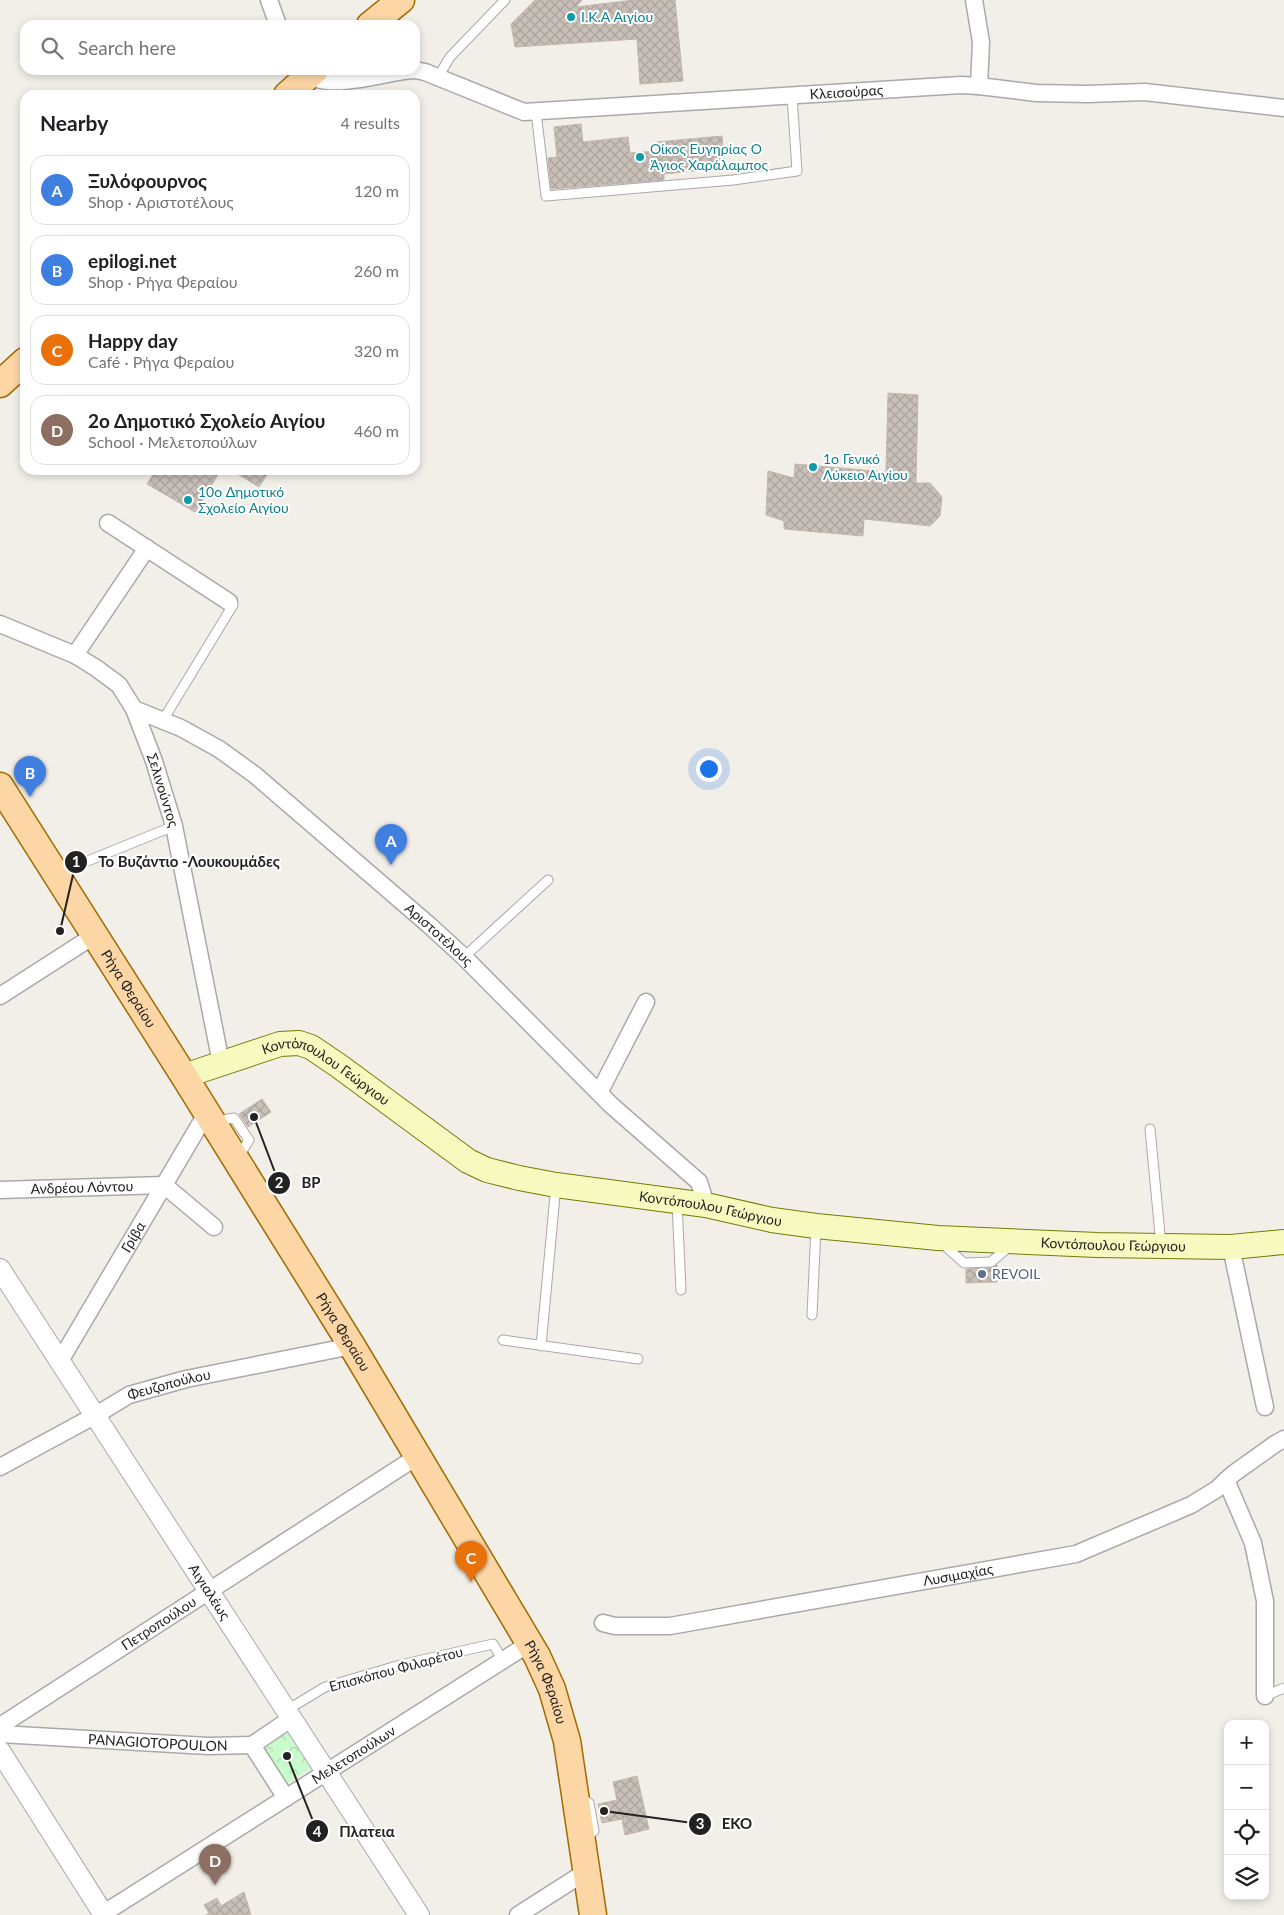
<!DOCTYPE html>
<html lang="en">
<head>
<meta charset="utf-8">
<style>
  :root { --surface:#fff; --page:#f6f6f6; --text:#202124; --muted:#757577; --line:#e0e0e0; --accent:#d40000 }
  body { margin:0; font-family:Lato,sans-serif; background:var(--page); color:var(--text) }
  .controls { position:absolute; right:15px; bottom:15px; display:grid; overflow:hidden; border-radius:10px; box-shadow:0 2px 8px #0003 }
  .controls button { width:45px; height:45px; display:grid; place-items:center; padding:0; border:0; border-bottom:1px solid var(--line); background:var(--surface); color:var(--text); font:25px sans-serif }
  .you { position:absolute; left:708px; top:768px; width:18px; height:18px; margin:-12px; border:4px solid #fff; border-radius:50%; background:#1a73e8; box-shadow:0 0 0 8px #1a73e833 }
  .badge { display:grid; place-items:center; width:32px; height:32px; border-radius:50%; background:var(--accent); color:#fff; font-size:16px; font-weight:700 }
  .pin { position:absolute; translate:-50% -41px; filter:drop-shadow(0 1px 2px #0008) }
  .pin::after { content:''; position:absolute; top:26px; width:18px; height:15px; background:inherit; clip-path:polygon(0 0,100% 0,50% 100%) }
  .list { margin:0; padding:0; list-style:none }
  h2 { display:flex; justify-content:space-between; align-items:center; height:65px; margin:0; padding:0 20px; font-size:21px }
  h2 small { font-size:16px; font-weight:400; color:var(--muted) }
  .list li { display:grid; grid-template-columns:32px 1fr auto; gap:15px; align-items:center; box-sizing:border-box; height:70px; margin:0 10px 10px; padding:0 10px; border:1px solid var(--line); border-radius:15px }
  .list b { display:block; font-size:19px; white-space:nowrap }
  .list p { margin:0; font-size:16px; white-space:nowrap; color:var(--muted) }
  .list em { font-size:16px; font-style:normal; color:var(--muted) }
  .icon { flex:none; width:28px; height:28px; fill:none; stroke:currentColor; stroke-width:2; stroke-linecap:round; stroke-linejoin:round }
  .map { position:relative; flex:none; width:1284px; height:1915px; overflow:hidden }
  .search { position:absolute; background:var(--surface); box-shadow:0 2px 8px #0003; left:20px; top:20px; width:400px; height:55px; display:flex; align-items:center; gap:12px; box-sizing:border-box; padding:0 18px; border-radius:15px; color:var(--muted); font-size:19px }
  .panel { position:absolute; background:var(--surface); box-shadow:0 2px 8px #0003; left:20px; top:90px; width:400px; height:385px; border-radius:15px }
  .map>svg:first-child { display:block }
</style>
</head>
<body>
<div class="map">
<svg width="1284" height="1915" viewBox="0 0 1284 1915">
  <defs>
    <pattern id="park-crowns" width="20" height="18" patternUnits="userSpaceOnUse" patternTransform="scale(1.25)"><rect width="20" height="18" fill="#c8facc"/><path d="M2 6a3 3 0 1 1 6 0M12 15a3 3 0 1 1 6 0" fill="none" stroke="#acd6af"/></pattern>
    <pattern id="building-cross-hatch" width="8" height="8" patternUnits="userSpaceOnUse" patternTransform="scale(1.25)"><rect width="8" height="8" fill="#c7bfb8"/><path d="M0 0l8 8M0 8l8-8" fill="none" stroke="#aba49e"/></pattern>
  </defs>
  <rect width="100%" height="100%" fill="#f2efe9"/>
  <path fill="url(#park-crowns)" d="M 289,1728 L 314,1766 L 285,1785 L 260,1747 Z"/>
  <path fill="url(#building-cross-hatch)" stroke="#c4b6ab" d="M 535,0 L 582,0 L 576,7 L 634,0 L 675,0 L 683,81 L 640,84 L 637,39 L 515,47 L 511,24 Z
    M 581,124 L 583,142 L 628,137 L 630,153 L 658,151 L 657,142 L 722,136 L 725,168 L 664,174 L 664,180 L 551,189 L 548,158 L 557,157 L 554,127 Z
    M 888,393 L 918,395 L 916,483 L 930,483 L 942,497 L 940,516 L 930,526 L 864,519 L 863,536 L 784,529 L 784,521 L 766,515 L 768,471 L 794,478 L 795,464 L 886,472 Z
    M 156,470 L 221,470 L 195,512 L 147,484 Z
    M 231,470 L 270,470 L 259,487 Z
    M 262,1099 L 271,1112 L 248,1127 L 239,1114 Z
    M 997,1265 L 997,1282 L 966,1283 L 966,1269 L 991,1268 Z
    M 637,1776 L 649,1829 L 625,1835 L 622,1819 L 602,1823 L 598,1804 L 617,1800 L 613,1782 Z
    M 244,1892 L 251,1915 L 206,1915 L 209,1913 L 204,1905 L 217,1898 L 221,1906 Z"/>
  <g fill="none" stroke-linecap="round" stroke-linejoin="round">
    <g stroke="#a9a9a9" stroke-width="11">
      <path id="service" d="M 438,77 L 450,57 L 505,0
        M 536,112 L 546,196 L 733,180 L 797,171 L 792,96
        M 163,720 L 233,605 L 229,602
        M 58,873 L 174,826
        M 464,957 L 548,880
        M 216,1121 L 234,1118 L 249,1140 L 239,1156
        M 1150,1129 L 1161,1245
        M 677,1203 L 681,1290
        M 943,1244 L 964,1263 L 991,1262 L 1011,1245
        M 812,1315 L 816,1227
        M 503,1340 L 638,1359
        M 541,1346 L 556,1185
        M 1265,1696 L 1284,1688
        M 287,1710 L 325,1687 L 400,1665 L 493,1644 L 503,1661
        M 583,1799 L 589,1803 L 594,1831 L 586,1838"/>
    </g>
    <g stroke="#a9a9a9" stroke-width="19">
      <g id="minor">
        <path d="M 269,0 L 278,25"/>
        <path d="M 974,0 L 981,42 L 979,86"/>
        <path d="M 303,70 C 324,95 385,71 414,70"/>
        <path id="s1" d="M 415,70 L 425,72 L 524,112 L 961,85 L 979,86 L 1036,93 L 1087,94 L 1145,92 L 1284,108"/>
        <path d="M 108,523 L 229,602"/>
        <path id="s2" d="M 0,624 L 75,655 L 96,668 L 119,685 L 134,709 L 154,761 L 174,826 L 221,1063"/>
        <path d="M 75,655 L 147,548"/>
        <path id="s3" d="M 134,709 L 181,728 L 219,749 L 255,775 L 429,925 L 464,957 L 611,1105 L 699,1182 L 706,1205"/>
        <path d="M 0,996 L 95,935"/>
        <path d="M 599,1093 L 646,1002"/>
        <path id="s4" d="M 0,1190 L 164,1185 L 214,1227"/>
        <path d="M 1231,1247 L 1265,1407"/>
        <path id="s5" d="M 60,1361 L 206,1114"/>
        <path id="s6" d="M 0,1467 L 96,1415 L 129,1395 L 186,1379 L 352,1346"/>
        <path d="M 1226,1480 L 1253,1543 L 1265,1601 L 1265,1696"/>
        <path id="s7" d="M 603,1623 L 615,1626 L 670,1626 L 1076,1554 L 1191,1505 L 1217,1489 L 1233,1474 L 1275,1444 L 1284,1439"/>
        <path id="s8" d="M 0,1726 L 418,1456"/>
        <path id="s9" d="M 0,1734 L 208,1746 L 252,1745 L 286,1798"/>
        <path d="M 252,1745 L 292,1718"/>
        <path id="s10" d="M 101,1915 L 530,1643"/>
        <path d="M 518,1915 L 587,1871"/>
      </g>
    </g>
    <g stroke="#a9a9a9" stroke-width="22">
      <g id="tertiary">
        <path id="s11" d="M 0,1269 L 419,1915"/>
        <path d="M 0,1751 L 104,1915"/>
      </g>
    </g>
    <g stroke="#707d05" stroke-width="26">
      <g id="secondary">
        <path id="s12" d="M 184,1076 L 280,1044 L 299,1043 L 311,1047 L 339,1066 L 468,1161 L 487,1170 L 519,1178 L 556,1185 L 706,1205 L 772,1220 L 816,1226 L 938,1238 L 1097,1245 L 1231,1247 L 1284,1242"/>
      </g>
    </g>
    <g stroke="#a06b00" stroke-width="29">
      <g id="primary">
        <path d="M 370,25 L 401,0"/>
        <path d="M 287,95 L 315,70"/>
        <path d="M 0,384 L 25,361"/>
        <path id="s13" d="M 0,786 L 184,1076 L 352,1346 L 537,1656 L 552,1689 L 567,1741 L 593,1915"/>
      </g>
    </g>
    <use href="#service" stroke="#fff" stroke-width="9"/>
    <use href="#minor" stroke="#fff" stroke-width="16"/>
    <use href="#tertiary" stroke="#fff" stroke-width="20"/>
    <use href="#secondary" stroke="#f7fabf" stroke-width="24"/>
    <use href="#primary" stroke="#fcd6a4" stroke-width="26"/>
  </g>
  <g fill="#0f9aa8" stroke="#fff" stroke-width="2">
    <circle cx="571" cy="17" r="5"/>
    <circle cx="640" cy="157" r="5"/>
    <circle cx="813" cy="467" r="5"/>
    <circle cx="188" cy="500" r="5"/>
  </g>
  <circle fill="#5c6f8a" stroke="#fff" stroke-width="2" cx="982" cy="1274" r="5"/>
  <g text-anchor="middle" stroke-width="4" stroke-linejoin="round" paint-order="stroke">
    <g font-size="14" fill="#0d838f" stroke="#fff" text-anchor="start">
      <text x="581" y="22">Ι.Κ.Α Αιγίου</text>
      <text x="650" y="154">Οίκος Ευγηρίας Ο<tspan x="650" dy="16">Άγιος Χαράλαμπος</tspan></text>
      <text x="823" y="464">1o Γενικό<tspan x="823" dy="16">Λύκειο Αιγίου</tspan></text>
      <text x="198" y="497">10o Δημοτικό<tspan x="198" dy="16">Σχολείο Αιγίου</tspan></text>
    </g>
    <g font-size="14" fill="#222" stroke="#fff">
      <text dy="5" stroke="none"><textPath href="#s1" startOffset="440">Κλεισούρας</textPath></text>
      <text dy="5" stroke="none"><textPath href="#s2" startOffset="249">Σελινούντος</textPath></text>
      <text dy="5" stroke="none"><textPath href="#s3" startOffset="382">Αριστοτέλους</textPath></text>
      <text dy="5" stroke="none"><textPath href="#s13" startOffset="240">Ρήγα Φεραίου</textPath></text>
      <text dy="5" stroke="none"><textPath href="#s12" startOffset="155">Κοντόπουλου Γεώργιου</textPath></text>
      <text dy="5" stroke="none"><textPath href="#s4" startOffset="82">Ανδρέου Λόντου</textPath></text>
      <text dy="5" stroke="none"><textPath href="#s12" startOffset="575">Κοντόπουλου Γεώργιου</textPath></text>
      <text dy="5" stroke="none"><textPath href="#s5" startOffset="144">Γρίβα</textPath></text>
      <text dy="5" stroke="none"><textPath href="#s12" startOffset="980">Κοντόπουλου Γεώργιου</textPath></text>
      <text dy="5" stroke="none"><textPath href="#s13" startOffset="645">Ρήγα Φεραίου</textPath></text>
      <text dy="5" stroke="none"><textPath href="#s6" startOffset="189">Φευζοπούλου</textPath></text>
      <text dy="5" stroke="none"><textPath href="#s7" startOffset="360">Λυσιμαχίας</textPath></text>
      <text dy="5" stroke="none"><textPath href="#s11" startOffset="385">Αιγιαλέως</textPath></text>
      <text dy="5" stroke="none"><textPath href="#s8" startOffset="189">Πετροπούλου</textPath></text>
      <text transform="translate(396 1669) rotate(-15)" y="5">Επισκόπου Φιλαρέτου</text>
      <text dy="5" stroke="none"><textPath href="#s13" startOffset="1050">Ρήγα Φεραίου</textPath></text>
      <text dy="5" stroke="none"><textPath href="#s9" startOffset="158">PANAGIOTOPOULON</textPath></text>
      <text dy="5" stroke="none"><textPath href="#s10" startOffset="299">Μελετοπούλων</textPath></text>
    </g>
    <g font-size="14" fill="#4e5e75" stroke="#fff" text-anchor="start">
      <text x="992" y="1279">REVOIL</text>
    </g>
  </g>
  <path fill="none" stroke="#222" stroke-width="2" d="M60 931L76 862M254 1117L279 1183M604 1811L700 1824M287 1756L317 1831"/>
  <g fill="#222" stroke="#fff" stroke-width="2">
    <circle cx="60" cy="931" r="5"/>
    <circle cx="254" cy="1117" r="5"/>
    <circle cx="604" cy="1811" r="5"/>
    <circle cx="287" cy="1756" r="5"/>
    <circle cx="76" cy="862" r="12"/>
    <circle cx="279" cy="1183" r="12"/>
    <circle cx="700" cy="1824" r="12"/>
    <circle cx="317" cy="1831" r="12"/>
  </g>
  <g font-size="15" text-anchor="middle" font-weight="bold" fill="#fff">
    <text x="76" y="867">1</text>
    <text x="279" y="1188">2</text>
    <text x="700" y="1829">3</text>
    <text x="317" y="1837">4</text>
  </g>
  <g font-size="15" text-anchor="middle" font-weight="bold" fill="#222" stroke="#fff" stroke-width="4" stroke-linejoin="round" paint-order="stroke">
    <text x="189" y="867">Το Βυζάντιο -Λουκουμάδες</text>
    <text x="311" y="1188">BP</text>
    <text x="737" y="1829">EKO</text>
    <text x="367" y="1837">Πλατεια</text>
  </g>
</svg>
<div class="controls">
<button>+</button>
<button>−</button>
<button><svg class="icon" aria-label="locate" viewBox="0 0 24 24"><circle cx="12" cy="12" r="6"/><path d="M12 2v4M12 18v4M2 12h4M18 12h4"/></svg></button>
<button><svg class="icon" aria-label="layers" viewBox="0 0 24 24"><path d="M12 4l9 5-9 5-9-5zM3 14l9 5 9-5"/></svg></button>
</div>
<div class="you"></div>
<div class="pin badge" style="left:391px;top:865px;background:#3f7fe0">A</div>
<div class="pin badge" style="left:30px;top:797px;background:#3f7fe0">B</div>
<div class="pin badge" style="left:471px;top:1582px;background:#e8710a">C</div>
<div class="pin badge" style="left:215px;top:1885px;background:#8d6e63">D</div>
<div class="search"><svg class="icon" aria-label="search" viewBox="0 0 24 24"><circle cx="10" cy="10" r="6"/><path d="M15 15l6 6"/></svg>Search here</div>
<section class="panel">
<h2>Nearby<small>4 results</small></h2>
<ul class="list">
<li><span class="badge" style="background:#3f7fe0">A</span><div><b>Ξυλόφουρνος</b><p>Shop · Αριστοτέλους</p></div><em>120 m</em></li>
<li><span class="badge" style="background:#3f7fe0">B</span><div><b>epilogi.net</b><p>Shop · Ρήγα Φεραίου</p></div><em>260 m</em></li>
<li><span class="badge" style="background:#e8710a">C</span><div><b>Happy day</b><p>Café · Ρήγα Φεραίου</p></div><em>320 m</em></li>
<li><span class="badge" style="background:#8d6e63">D</span><div><b>2ο Δημοτικό Σχολείο Αιγίου</b><p>School · Μελετοπούλων</p></div><em>460 m</em></li>
</ul>
</section>
</div>
</body>
</html>
